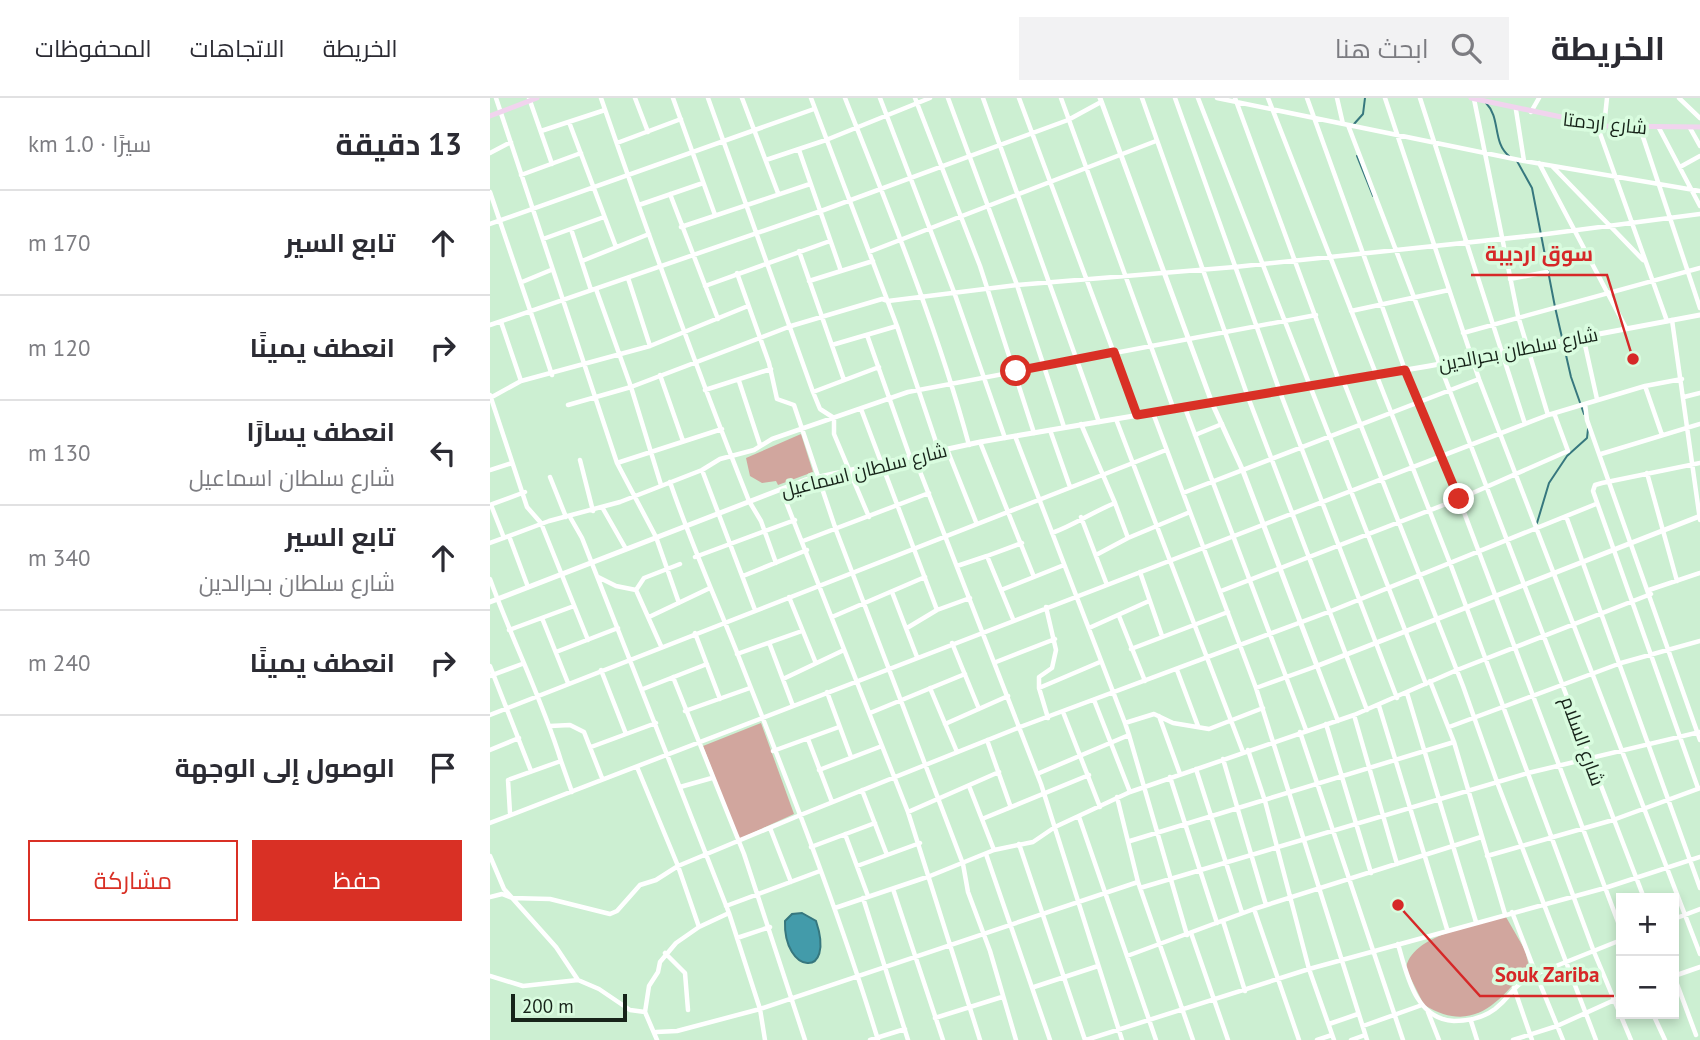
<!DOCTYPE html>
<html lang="ar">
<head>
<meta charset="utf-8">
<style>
  :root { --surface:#fff; --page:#f2f2f3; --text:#2b2b33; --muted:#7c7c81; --line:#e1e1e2; --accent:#d93025 }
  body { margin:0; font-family:"PT Sans",Cairo,sans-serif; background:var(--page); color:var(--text); direction:rtl }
  .controls { position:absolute; right:21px; bottom:21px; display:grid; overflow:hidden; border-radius:0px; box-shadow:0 4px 10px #0003 }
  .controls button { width:63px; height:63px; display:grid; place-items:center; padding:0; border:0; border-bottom:2px solid var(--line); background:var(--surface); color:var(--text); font:35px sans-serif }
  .scale { position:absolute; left:21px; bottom:18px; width:116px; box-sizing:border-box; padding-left:7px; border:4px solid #162319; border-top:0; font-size:19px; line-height:24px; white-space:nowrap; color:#162319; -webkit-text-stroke:5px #d9fcdf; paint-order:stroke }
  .stop { position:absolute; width:21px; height:21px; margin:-16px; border:5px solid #d93025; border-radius:50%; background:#fff }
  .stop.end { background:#d93025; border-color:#fff; box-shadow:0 2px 7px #0008 }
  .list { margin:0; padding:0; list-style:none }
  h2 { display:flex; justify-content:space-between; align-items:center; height:91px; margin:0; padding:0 28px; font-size:30px }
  h2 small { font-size:23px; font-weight:400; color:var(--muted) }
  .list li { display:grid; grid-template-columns:46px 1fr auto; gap:21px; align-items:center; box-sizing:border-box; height:105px; padding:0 28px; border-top:2px solid var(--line) }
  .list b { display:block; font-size:26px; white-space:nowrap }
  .list p { margin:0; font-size:23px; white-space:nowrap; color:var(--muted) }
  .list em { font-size:23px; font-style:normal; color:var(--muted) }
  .actions { display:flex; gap:14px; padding:21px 28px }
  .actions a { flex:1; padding:16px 0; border:2px solid var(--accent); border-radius:0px; text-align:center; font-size:24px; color:var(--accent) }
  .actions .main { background:var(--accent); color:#fff }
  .icon { flex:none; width:38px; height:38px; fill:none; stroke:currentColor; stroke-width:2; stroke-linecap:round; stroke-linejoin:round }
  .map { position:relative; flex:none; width:1210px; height:942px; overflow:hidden; direction:ltr }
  header { display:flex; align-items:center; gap:42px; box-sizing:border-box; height:98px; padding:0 35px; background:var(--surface); border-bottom:2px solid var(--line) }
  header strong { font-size:33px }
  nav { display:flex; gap:38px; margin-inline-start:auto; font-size:24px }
  .search { width:490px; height:63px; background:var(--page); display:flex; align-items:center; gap:18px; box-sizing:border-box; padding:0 24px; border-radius:0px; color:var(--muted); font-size:26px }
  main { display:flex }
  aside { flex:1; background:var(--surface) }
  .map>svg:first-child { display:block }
</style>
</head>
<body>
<header>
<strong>الخريطة</strong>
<div class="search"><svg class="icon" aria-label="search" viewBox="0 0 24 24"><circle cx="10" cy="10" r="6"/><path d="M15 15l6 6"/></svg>ابحث هنا</div>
<nav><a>الخريطة</a><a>الاتجاهات</a><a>المحفوظات</a></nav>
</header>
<main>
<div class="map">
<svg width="1210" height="942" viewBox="0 0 1210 942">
  <rect width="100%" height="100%" fill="#ccefd2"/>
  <path fill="#d1a69e" d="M 311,336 L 323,374 L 288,387 L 286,383 L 272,385 L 260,378 L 256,360 Z
    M 271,625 L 304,716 L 249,741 L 213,648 Z
    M 1016,819 L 1035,852 L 1039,868 C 1009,904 984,937 934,907 L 916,871 C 920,837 988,826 1016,819 Z"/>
  <path fill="#439baa" stroke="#36777e" stroke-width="2" d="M 312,815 L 326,823 C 346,882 293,876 295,823 L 302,816 Z"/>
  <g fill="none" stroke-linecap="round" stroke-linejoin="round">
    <path stroke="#36777e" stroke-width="2" d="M 996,5 C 1011,20 1002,44 1019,58
      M 864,26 L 873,16 L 875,0
      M 867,58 L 883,98
      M 1027,63 L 1042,90 L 1065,209 L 1081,279 L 1094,316
      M 1047,425 L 1059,385 L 1077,358 L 1097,340 L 1098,331"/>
    <path stroke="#fff" stroke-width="4.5" d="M 6,0 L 127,365 L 166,439 L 189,505
      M 39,0 L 62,66
      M 111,0 C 158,136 206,270 259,403 L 271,423 L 286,465
      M 145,0 L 158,34
      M 183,0 L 225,117
      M 218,0 L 323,294 L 330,311 L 344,320 L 344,336 L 379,419
      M 252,0 L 288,95
      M 321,0 L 407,228 L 449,353
      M 355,0 C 400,114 447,229 479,347
      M 390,0 L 464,194 L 515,340
      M 425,0 L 490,168 L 544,335
      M 458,0 L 527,187 L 574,329
      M 493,0 L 609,324
      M 529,0 L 647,317
      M 571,0 L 684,312
      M 652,0 L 758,299 L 877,612
      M 685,0 L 790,294 L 907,600
      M 708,0 L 936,586
      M 727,0 L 1034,63 L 1210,93
      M 745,0 L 849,283
      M 778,0 L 960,465 L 1104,854 L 1141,942
      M 817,0 L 915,272 L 969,401 L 1131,832
      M 847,0 L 853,26
      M 895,0 L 989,281 L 1210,856
      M 930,0 L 1035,326
      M 1189,0 L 1210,20
      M 984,1 L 1028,218 L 1058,317
      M 1026,12 L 1034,63
      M 1041,14 L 1049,0
      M 79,24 L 126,149
      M 858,27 L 1154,800
      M 1107,27 L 1177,223
      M 1114,28 L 1117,0
      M 1150,30 L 1210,210
      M 1169,30 L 1210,108
      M 1200,30 L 1210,48
      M 51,33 L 115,12
      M 127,45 L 191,21
      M 309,52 L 351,173 L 383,163
      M 0,55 L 21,44
      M 276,62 L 336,42 L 440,0
      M 1049,65 L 1136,230
      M 1062,68 L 1153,162
      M 1190,69 L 1210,58
      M 31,77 L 91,55
      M 0,94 L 62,277
      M 180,96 L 228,221
      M 149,107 L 213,85
      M 0,126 L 324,11
      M 191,129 L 320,86
      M 81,131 L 101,192
      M 53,141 L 114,119
      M 309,153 L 354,282
      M 379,154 L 666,43
      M 92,163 L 159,136
      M 247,175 L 279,265 L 287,301 L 304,307 L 346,432 L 473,766 L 478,794 L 500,853 L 526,942
      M 138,180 L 160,248
      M 1020,181 L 1057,174
      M 319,183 L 351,173
      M 32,184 L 61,172
      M 215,188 L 340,143
      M 106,191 L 141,289 L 171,387
      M 861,213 L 959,192
      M 1182,222 L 1210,422
      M 11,224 L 31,283
      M 0,227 L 331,113 L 578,22 L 611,4
      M 973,235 L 1210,170
      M 377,237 L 420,359
      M 1093,238 L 1107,301
      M 342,247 L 407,228
      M 170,277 L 193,343
      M 853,282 L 973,588 L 1007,684 L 1106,942
      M 249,283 L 270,347
      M 1155,288 L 1192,281
      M 215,292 L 281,271
      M 323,294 L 389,269
      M 0,297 L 37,409 L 51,425 L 98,542
      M 1194,299 L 1210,295
      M 0,300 L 31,283 L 160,248 L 258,208
      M 1095,306 L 1097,322 L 1210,642
      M 78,307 L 141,289 L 301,228 L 392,201 L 398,203 L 527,187 L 745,169 L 1049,137 L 1210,116
      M 695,310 L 816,632
      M 371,311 L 447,512
      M 663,315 L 766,590 L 877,942
      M 626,321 L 753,654
      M 591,326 L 625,405
      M 560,332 L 580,389
      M 705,337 L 732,326
      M 525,338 L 635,625
      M 490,344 L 544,479 L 574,467
      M 457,351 L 486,424
      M 1111,356 L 1210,326
      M 424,358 L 551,686 L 632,942
      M 90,362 L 103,413
      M 127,365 L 232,331
      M 0,372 L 22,365
      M 212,372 L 265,512
      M 1157,375 L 1187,483
      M 60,379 L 76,419
      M 180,384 C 200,443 225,499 248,557 C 298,684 348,811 388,942
      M 291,391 L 418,714 L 490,942
      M 693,395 L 989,281
      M 0,407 L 35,394
      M 1,407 L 14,440
      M 112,409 L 136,451
      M 1076,418 L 1210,790
      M 80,419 L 92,440 L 239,815 L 270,911 L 275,942
      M 591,419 L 617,487
      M 562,435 C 585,427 602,414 625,405 L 638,440 L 700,414
      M 19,438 L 38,489
      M 313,443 L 439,395
      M 0,445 L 59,423 L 130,404 L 212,372 L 230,361 L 264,352 L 282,341 L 418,294 L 826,217
      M 606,457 L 638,440
      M 497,458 L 532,445
      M 205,459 L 305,422
      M 467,468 L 497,458 L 523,521
      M 650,474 L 672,538
      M 253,478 L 317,452
      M 108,479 L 126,488 L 146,492 L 154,480 L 190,466
      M 0,481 C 22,542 52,601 71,663
      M 146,492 L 171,548
      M 511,492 L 544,479
      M 1159,492 L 1210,475
      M 731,493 L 969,401 L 1078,353 L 1064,315
      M 402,494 L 427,559
      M 299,499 L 325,563
      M 556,509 L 566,552 L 562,570 L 549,579 L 549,590 L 558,620
      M 629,518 L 655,583
      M 159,519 L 220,490
      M 342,519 L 435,479
      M 52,520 L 78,585
      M 417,530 L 447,512 L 480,500
      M 599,530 L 659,503
      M 19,532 L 84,508
      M 205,535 L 230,601
      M 462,545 L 489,611
      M 280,547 L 303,608
      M 641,551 L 738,514
      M 66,554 L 128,530
      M 247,556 L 312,533
      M 506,564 L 565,541
      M 0,568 L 41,673
      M 111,572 L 136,636
      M 687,572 L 708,628
      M 0,578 L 32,566
      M 183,579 L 254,756 L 315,942
      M 293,581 L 354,552
      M 940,583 L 964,644 L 1015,816
      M 440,590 L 467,654
      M 549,590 L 610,564
      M 766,590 L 827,568 L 848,623
      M 153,591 L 217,566
      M 337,594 L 361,659
      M 604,602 L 640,694
      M 889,608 L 957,831
      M 195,613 L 260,590
      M 573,614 L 610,709
      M 380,615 L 475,576
      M 0,617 L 676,352
      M 864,617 L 907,766
      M 669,618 L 690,676
      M 455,626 L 518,598
      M 836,626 L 881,775
      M 60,628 L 80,627 L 94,634 L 112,680
      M 959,629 L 1131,565 L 1210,543
      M 810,634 L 913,942
      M 639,637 L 697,837
      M 318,641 L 342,704
      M 497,642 L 520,707
      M 101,649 L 166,625
      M 0,652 L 29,640
      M 758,652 L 775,703 L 819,871 L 844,942
      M 283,653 L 349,629
      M 733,661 L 776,807
      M 147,669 L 188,768 L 209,829
      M 706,671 L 752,815
      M 329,672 L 392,648
      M 547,676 L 639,637 L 635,625 L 664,616 L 683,625 L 719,631 L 773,610
      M 680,679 L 727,825
      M 479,688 L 504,752
      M 190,689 L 222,680
      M 1208,690 L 1103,393 L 1105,387 L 1112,385 L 1210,365
      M 372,692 L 397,757
      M 627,699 L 648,784 L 703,942
      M 418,714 L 509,674
      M 20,715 L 18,682 L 71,663 L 82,694
      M 589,719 L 666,942
      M 492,721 L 599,677
      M 0,725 L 1058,317 L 1155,288 L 1172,337
      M 280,730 L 301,784
      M 355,736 L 378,798
      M 640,743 L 964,644
      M 529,746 L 595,942
      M 321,749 L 385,725
      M 496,756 L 560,942
      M 0,758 L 14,791 L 66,849 L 88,882
      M 997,758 L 1123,722 L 1210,690
      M 367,768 L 430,745
      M 650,790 L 1038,675 L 1210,634
      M 403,791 L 453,942
      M 0,799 L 12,796 L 22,800 L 60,801 L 120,816 L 127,813 L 150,787 L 166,782 L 188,768 L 308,718 L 530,629 L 841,513 L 1106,406
      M 373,800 L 418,942
      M 236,808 L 330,773
      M 345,810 L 440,778 L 504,752 L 543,744 L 565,729 L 640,694 L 864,617 L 967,572 L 1161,496
      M 764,811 L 809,942
      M 1022,814 L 1046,876 L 1131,842
      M 1184,821 L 1210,811
      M 733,823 L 755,893
      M 986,824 L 963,748 L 991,739
      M 701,835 L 738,942
      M 247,840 L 280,829
      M 908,846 C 917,877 925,921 964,923 C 980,923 993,920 1005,911 C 1024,896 1021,888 1046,876 L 1073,942
      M 175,855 L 195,875 L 198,912
      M 637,858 L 764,811 L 963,748 L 917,595
      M 0,878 L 33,888 L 88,882 L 109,891 L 140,912 L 155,914
      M 1184,878 L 1206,937
      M 1184,878 L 1210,869
      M 544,889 L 608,868
      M 1024,890 L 1042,942
      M 938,914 L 949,942
      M 1163,916 L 1175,942
      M 445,920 L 512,899
      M 981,923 L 987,942
      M 839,926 L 868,916
      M 873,928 L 932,907
      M 166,934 L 187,933 L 270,911 L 648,784
      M 167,942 L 155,914 L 159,888 L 168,874 L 170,864 L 186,845 L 209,829 L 239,815
      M 380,942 L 415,931
      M 596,942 L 819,871 L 1115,790 L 1210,759
      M 827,942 L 842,937
      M 861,942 L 875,937
      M 1023,942 L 1067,928 L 1131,899"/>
    <path stroke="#fff" stroke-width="5" d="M 610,0 L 722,305 L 753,373 L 827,568 L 1210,418
      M 0,504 L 315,382 L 490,344 L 939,268 L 1210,217"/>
    <path stroke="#f1d4ee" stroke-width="5" d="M 981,0 L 1114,28 L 1210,29
      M 0,18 L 47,0"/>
  </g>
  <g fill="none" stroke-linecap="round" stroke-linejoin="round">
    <path stroke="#d93025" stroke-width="9" d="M 526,273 L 624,254 L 647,317 L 915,272 L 969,401"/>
  </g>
  <g text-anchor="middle" stroke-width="7" stroke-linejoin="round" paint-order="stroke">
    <g font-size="19" fill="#162319" stroke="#d9fcdf">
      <text transform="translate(1115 25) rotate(6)" y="7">شارع اردمتا</text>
      <text transform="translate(1028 251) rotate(-11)" y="7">شارع سلطان بحرالدين</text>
      <text transform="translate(374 372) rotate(-14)" y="7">شارع سلطان اسماعيل</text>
      <text transform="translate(1093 643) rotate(70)" y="7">شارع السلام</text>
    </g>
  </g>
  <path fill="none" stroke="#d62828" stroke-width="2.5" d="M1143 261L1117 177H981M908 807L990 898H1124"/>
  <g fill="#d62828" stroke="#d9fcdf" stroke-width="2.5">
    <circle cx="1143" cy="261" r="7"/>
    <circle cx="908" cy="807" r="7"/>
  </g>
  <g font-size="21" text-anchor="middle" font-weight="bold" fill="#d62828" stroke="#d9fcdf" stroke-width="7" stroke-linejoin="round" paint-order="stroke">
    <text x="1049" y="163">سوق ارديبة</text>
    <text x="1057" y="884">Souk Zariba</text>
  </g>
</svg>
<div class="controls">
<button>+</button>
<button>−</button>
</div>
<div class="scale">200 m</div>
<div class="stop" style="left:526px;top:273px"></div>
<div class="stop end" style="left:969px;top:401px"></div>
</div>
<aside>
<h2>13 دقيقة<small>سيرًا · 1.0 km</small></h2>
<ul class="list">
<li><svg class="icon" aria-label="ahead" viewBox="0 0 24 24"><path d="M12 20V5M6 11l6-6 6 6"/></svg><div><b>تابع السير</b></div><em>170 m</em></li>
<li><svg class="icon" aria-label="right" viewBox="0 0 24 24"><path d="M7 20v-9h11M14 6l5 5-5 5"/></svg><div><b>انعطف يمينًا</b></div><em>120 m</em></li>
<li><svg class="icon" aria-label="left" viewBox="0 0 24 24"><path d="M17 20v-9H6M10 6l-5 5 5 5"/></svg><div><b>انعطف يسارًا</b><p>شارع سلطان اسماعيل</p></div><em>130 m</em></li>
<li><svg class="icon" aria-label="ahead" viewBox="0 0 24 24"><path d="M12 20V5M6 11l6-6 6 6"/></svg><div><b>تابع السير</b><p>شارع سلطان بحرالدين</p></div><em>340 m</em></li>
<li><svg class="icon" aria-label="right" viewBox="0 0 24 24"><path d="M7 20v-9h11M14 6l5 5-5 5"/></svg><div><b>انعطف يمينًا</b></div><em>240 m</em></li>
<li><svg class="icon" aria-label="arrive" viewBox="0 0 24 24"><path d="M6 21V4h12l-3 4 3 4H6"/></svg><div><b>الوصول إلى الوجهة</b></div></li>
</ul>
<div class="actions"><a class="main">حفظ</a><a>مشاركة</a></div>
</aside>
</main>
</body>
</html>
